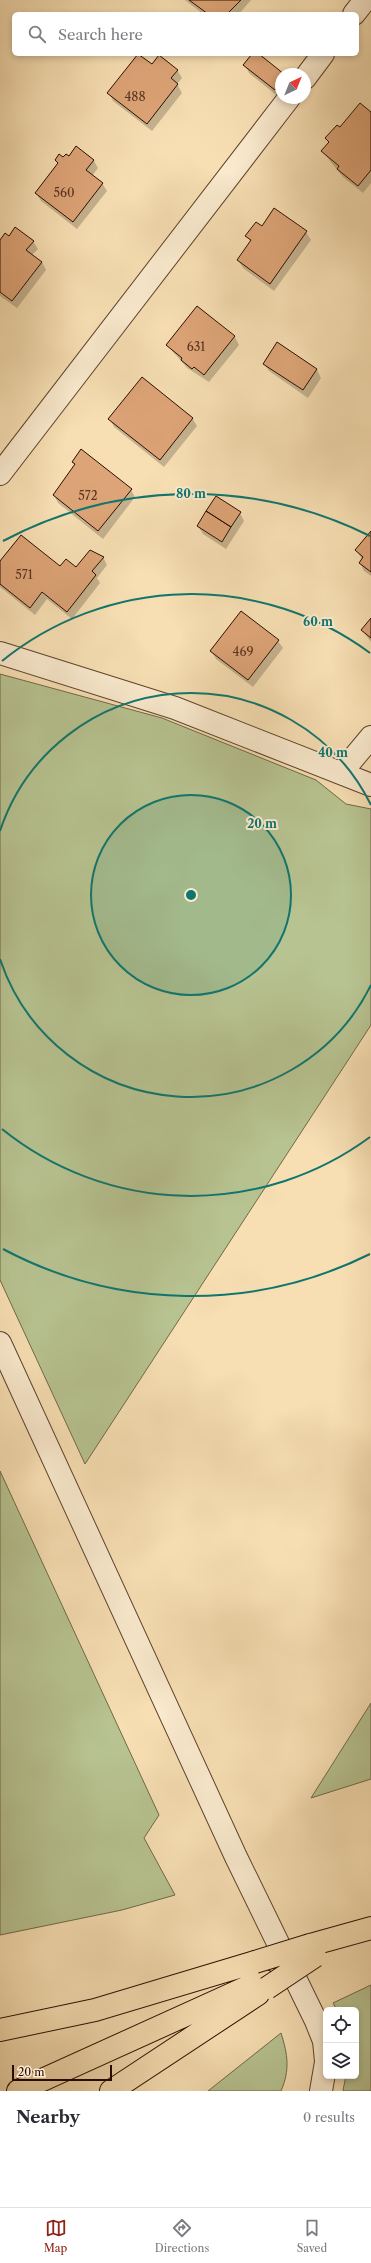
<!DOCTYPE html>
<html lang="en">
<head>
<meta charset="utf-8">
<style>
  :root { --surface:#fff; --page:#f7f7f7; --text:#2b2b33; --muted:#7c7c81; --line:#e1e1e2; --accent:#8f2418 }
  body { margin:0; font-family:"Libre Caslon Text",serif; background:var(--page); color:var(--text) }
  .controls { position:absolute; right:12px; bottom:12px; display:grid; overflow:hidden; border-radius:6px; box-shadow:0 2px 6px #0003 }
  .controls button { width:36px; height:36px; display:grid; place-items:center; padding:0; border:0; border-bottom:1px solid var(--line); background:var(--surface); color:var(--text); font:20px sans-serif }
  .compass { position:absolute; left:275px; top:68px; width:36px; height:36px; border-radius:50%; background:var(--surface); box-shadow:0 2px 6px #0003; rotate:43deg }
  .scale { position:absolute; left:12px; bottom:10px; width:100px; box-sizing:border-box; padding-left:4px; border:2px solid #2b0d00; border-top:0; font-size:11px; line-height:14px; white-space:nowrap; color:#2b0d00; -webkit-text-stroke:3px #faeace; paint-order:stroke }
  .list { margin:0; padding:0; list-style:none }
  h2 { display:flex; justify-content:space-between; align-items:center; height:52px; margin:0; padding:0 16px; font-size:17px }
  h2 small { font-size:13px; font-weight:400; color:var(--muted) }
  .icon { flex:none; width:22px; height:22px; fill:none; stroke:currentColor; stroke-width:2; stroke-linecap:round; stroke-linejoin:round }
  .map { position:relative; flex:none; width:371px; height:2091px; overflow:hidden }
  .search { position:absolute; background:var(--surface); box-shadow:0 2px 6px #0003; left:12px; right:12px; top:12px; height:44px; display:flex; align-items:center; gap:10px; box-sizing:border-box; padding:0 14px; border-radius:6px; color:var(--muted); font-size:15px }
  .sheet { height:116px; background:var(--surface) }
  nav { display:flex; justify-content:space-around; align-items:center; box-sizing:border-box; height:56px; border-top:1px solid var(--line); background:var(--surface); font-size:11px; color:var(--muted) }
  nav a { display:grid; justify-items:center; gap:2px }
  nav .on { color:var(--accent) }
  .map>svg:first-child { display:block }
</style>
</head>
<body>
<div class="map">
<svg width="371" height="2091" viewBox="0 0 371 2091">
  <rect width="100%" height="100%" fill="#f7dfb3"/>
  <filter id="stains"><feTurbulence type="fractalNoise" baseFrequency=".005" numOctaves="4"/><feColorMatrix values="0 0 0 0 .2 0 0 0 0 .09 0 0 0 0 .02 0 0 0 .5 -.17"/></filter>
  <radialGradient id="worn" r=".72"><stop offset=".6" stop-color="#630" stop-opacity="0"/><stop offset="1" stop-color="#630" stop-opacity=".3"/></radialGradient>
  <path fill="#b7c391" stroke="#716848" d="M 0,674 L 162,718 L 316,780 L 346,804 L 371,809 L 371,1025 L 85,1464 L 0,1280 Z
    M 0,1471 L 159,1815 L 144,1838 L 175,1895 L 122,1910 L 0,1935 Z
    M 371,1703 L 371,1779 L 311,1798 Z
    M 371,1985 L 371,2091 L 344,2091 L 343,2090 L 346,2076 L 356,2076 L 356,2010 L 337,2010 L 333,2003 Z
    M 281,2033 C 288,2055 290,2070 281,2091 L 208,2091 Z"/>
  <path fill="#0003" d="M 185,0 L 251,0 L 239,14 L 203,14 Z
    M 253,54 L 257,54 L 282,74 L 280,98 L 249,73 L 245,65 Z
    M 153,65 L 177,70 L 182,78 L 177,84 L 182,93 L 152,131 L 113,101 L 109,93 Z
    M 371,113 L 371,183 L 363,193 L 343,177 L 322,151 L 329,143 L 326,139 Z
    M 76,147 L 94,161 L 98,168 L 92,176 L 102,183 L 107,191 L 77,229 L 41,201 L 36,193 L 58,165 L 56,160 L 69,157 Z
    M 262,227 L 306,232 L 311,240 L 274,291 L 243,268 L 238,260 L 251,243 L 247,236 Z
    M 9,238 L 33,241 L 38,249 L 32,255 L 42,262 L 46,270 L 17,308 L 0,296 L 0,242 Z
    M 197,307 L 235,337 L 239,345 L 209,382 L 187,368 L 167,345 Z
    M 278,343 L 317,370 L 321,378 L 308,398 L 269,371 L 264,364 Z
    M 192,418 L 197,426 L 164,467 L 114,427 L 110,419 Z
    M 73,462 L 131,490 L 135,497 L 103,539 L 58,503 L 54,495 L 75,465 Z
    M 240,513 L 244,521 L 226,549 L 203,534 L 198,526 Z
    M 371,532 L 371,576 L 364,571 L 360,563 L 362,559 L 356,550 Z
    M 103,557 L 107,565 L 97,578 L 100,583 L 72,619 L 47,599 L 35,615 L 0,587 L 0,563 L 76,569 Z
    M 371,619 L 371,642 L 362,630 Z
    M 278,641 L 283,648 L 253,687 L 216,659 L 211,651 Z"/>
  <path fill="#dda477" stroke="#2b0d00" d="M 189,0 L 241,0 L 227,14 L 208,14 Z
    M 138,54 L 152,64 L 159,55 L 178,70 L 171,78 L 178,84 L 147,124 L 107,93 Z
    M 252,54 L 259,54 L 284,74 L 281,74 L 281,83 L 275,90 L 243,65 Z
    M 360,103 L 371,112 L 371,170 L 358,186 L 337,169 L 339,166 L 321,151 L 329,142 L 325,138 L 337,125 L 340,127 Z
    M 76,146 L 94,160 L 86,170 L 103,183 L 73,222 L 35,193 L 58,163 L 55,160 L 59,154 L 63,157 L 66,154 L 69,156 Z
    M 274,208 L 307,231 L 270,284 L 237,260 L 251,240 L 245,236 L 256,222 L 262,226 Z
    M 15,227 L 34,241 L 26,250 L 42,262 L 12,301 L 0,292 L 0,240 L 5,233 L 9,236 Z
    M 197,306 L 235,336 L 204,375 L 194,367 L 192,369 L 181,360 L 182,358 L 166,345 Z
    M 277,342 L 317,369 L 303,390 L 263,364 Z
    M 142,377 L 193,418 L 160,460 L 108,419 Z
    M 81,449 L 132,489 L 98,531 L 53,495 L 75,464 L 72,462 Z
    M 216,496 L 241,512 L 231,527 L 206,511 Z
    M 206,511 L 231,527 L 222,542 L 197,526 Z
    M 371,531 L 371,572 L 359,563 L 363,557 L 355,550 Z
    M 21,535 L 60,566 L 66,559 L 76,567 L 90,550 L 104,557 L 92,571 L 96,575 L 67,612 L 42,592 L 30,608 L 0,584 L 0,561 Z
    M 241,611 L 279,640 L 248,680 L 210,651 Z
    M 371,618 L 371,638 L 361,630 Z"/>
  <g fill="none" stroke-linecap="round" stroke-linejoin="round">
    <g stroke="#5e422d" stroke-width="24">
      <path id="street" d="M 354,14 L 365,0
        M 305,78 L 323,54
        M 0,474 L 289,98
        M 0,653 L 175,708 L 371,785
        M 341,773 L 371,737
        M 0,1343 L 236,1857 L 316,2021 L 324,2041 L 326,2061
        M 321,2091 L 326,2062"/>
    </g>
    <g stroke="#2b0d00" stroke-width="24">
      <path id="highway" d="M 310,1945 L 371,1928
        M 0,2030 L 95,2010 L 255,1962
        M 18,2091 L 263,1980
        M 111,2091 L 258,1994"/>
    </g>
    <use href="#street" stroke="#faeace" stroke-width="22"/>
    <use href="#highway" stroke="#f7dfb3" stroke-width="22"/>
    <g stroke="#2b0d00" stroke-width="24" stroke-linecap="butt">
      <path id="highway-bridge" d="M 255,1962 L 310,1945
        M 267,1988 L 315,1956"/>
    </g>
    <use href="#highway-bridge" stroke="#f7dfb3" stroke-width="22"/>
  </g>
  <circle cx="191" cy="895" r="100" fill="#0f766e" fill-opacity=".12"/>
  <g fill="none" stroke="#0f766e" stroke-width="2">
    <circle cx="191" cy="895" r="100"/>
    <path d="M371 985A201 201 0 0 1 0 959M0 831A201 201 0 0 1 371 805"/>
    <path d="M370 1137A301 301 0 0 1 2 1129M2 661A301 301 0 0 1 370 653"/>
    <path d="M370 1254A401 401 0 0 1 3 1249M3 541A401 401 0 0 1 370 536"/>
  </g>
  <g text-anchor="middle" stroke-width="4" stroke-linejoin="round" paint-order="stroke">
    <g font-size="12" fill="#58331e">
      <text x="135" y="101">488</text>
      <text x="64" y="197">560</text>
      <text x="196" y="351">631</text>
      <text x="88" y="500">572</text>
      <text x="24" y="579">571</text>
      <text x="243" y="656">469</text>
    </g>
  </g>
  <circle cx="191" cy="895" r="6" fill="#0f766e" stroke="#faeace" stroke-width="2"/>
  <g font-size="12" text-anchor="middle" font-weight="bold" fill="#0f766e" stroke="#faeace" stroke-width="4" stroke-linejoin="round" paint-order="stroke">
    <text x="191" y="498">80 m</text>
    <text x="318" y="626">60 m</text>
    <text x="333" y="757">40 m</text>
    <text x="262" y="828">20 m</text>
  </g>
  <rect width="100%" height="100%" filter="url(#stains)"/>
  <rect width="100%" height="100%" fill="url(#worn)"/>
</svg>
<div class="controls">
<button><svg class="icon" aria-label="locate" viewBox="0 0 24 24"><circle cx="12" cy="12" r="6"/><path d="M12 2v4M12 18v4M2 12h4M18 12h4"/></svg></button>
<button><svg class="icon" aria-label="layers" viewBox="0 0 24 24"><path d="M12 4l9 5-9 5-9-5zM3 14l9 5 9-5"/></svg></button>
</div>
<svg class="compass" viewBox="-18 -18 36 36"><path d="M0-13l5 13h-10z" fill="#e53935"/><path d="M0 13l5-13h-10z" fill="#7c7c81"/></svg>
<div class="scale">20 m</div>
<div class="search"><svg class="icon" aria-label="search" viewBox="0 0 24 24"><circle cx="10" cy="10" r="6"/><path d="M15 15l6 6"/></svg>Search here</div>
</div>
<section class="sheet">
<h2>Nearby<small>0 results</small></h2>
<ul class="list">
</ul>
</section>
<nav>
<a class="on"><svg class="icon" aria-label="map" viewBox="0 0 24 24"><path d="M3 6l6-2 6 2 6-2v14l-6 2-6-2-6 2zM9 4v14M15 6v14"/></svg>Map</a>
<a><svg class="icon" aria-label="directions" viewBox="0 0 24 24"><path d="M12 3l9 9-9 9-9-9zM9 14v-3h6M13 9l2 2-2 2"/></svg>Directions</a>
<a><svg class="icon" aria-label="saved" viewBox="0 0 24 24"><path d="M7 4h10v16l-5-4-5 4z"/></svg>Saved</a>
</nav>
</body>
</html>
